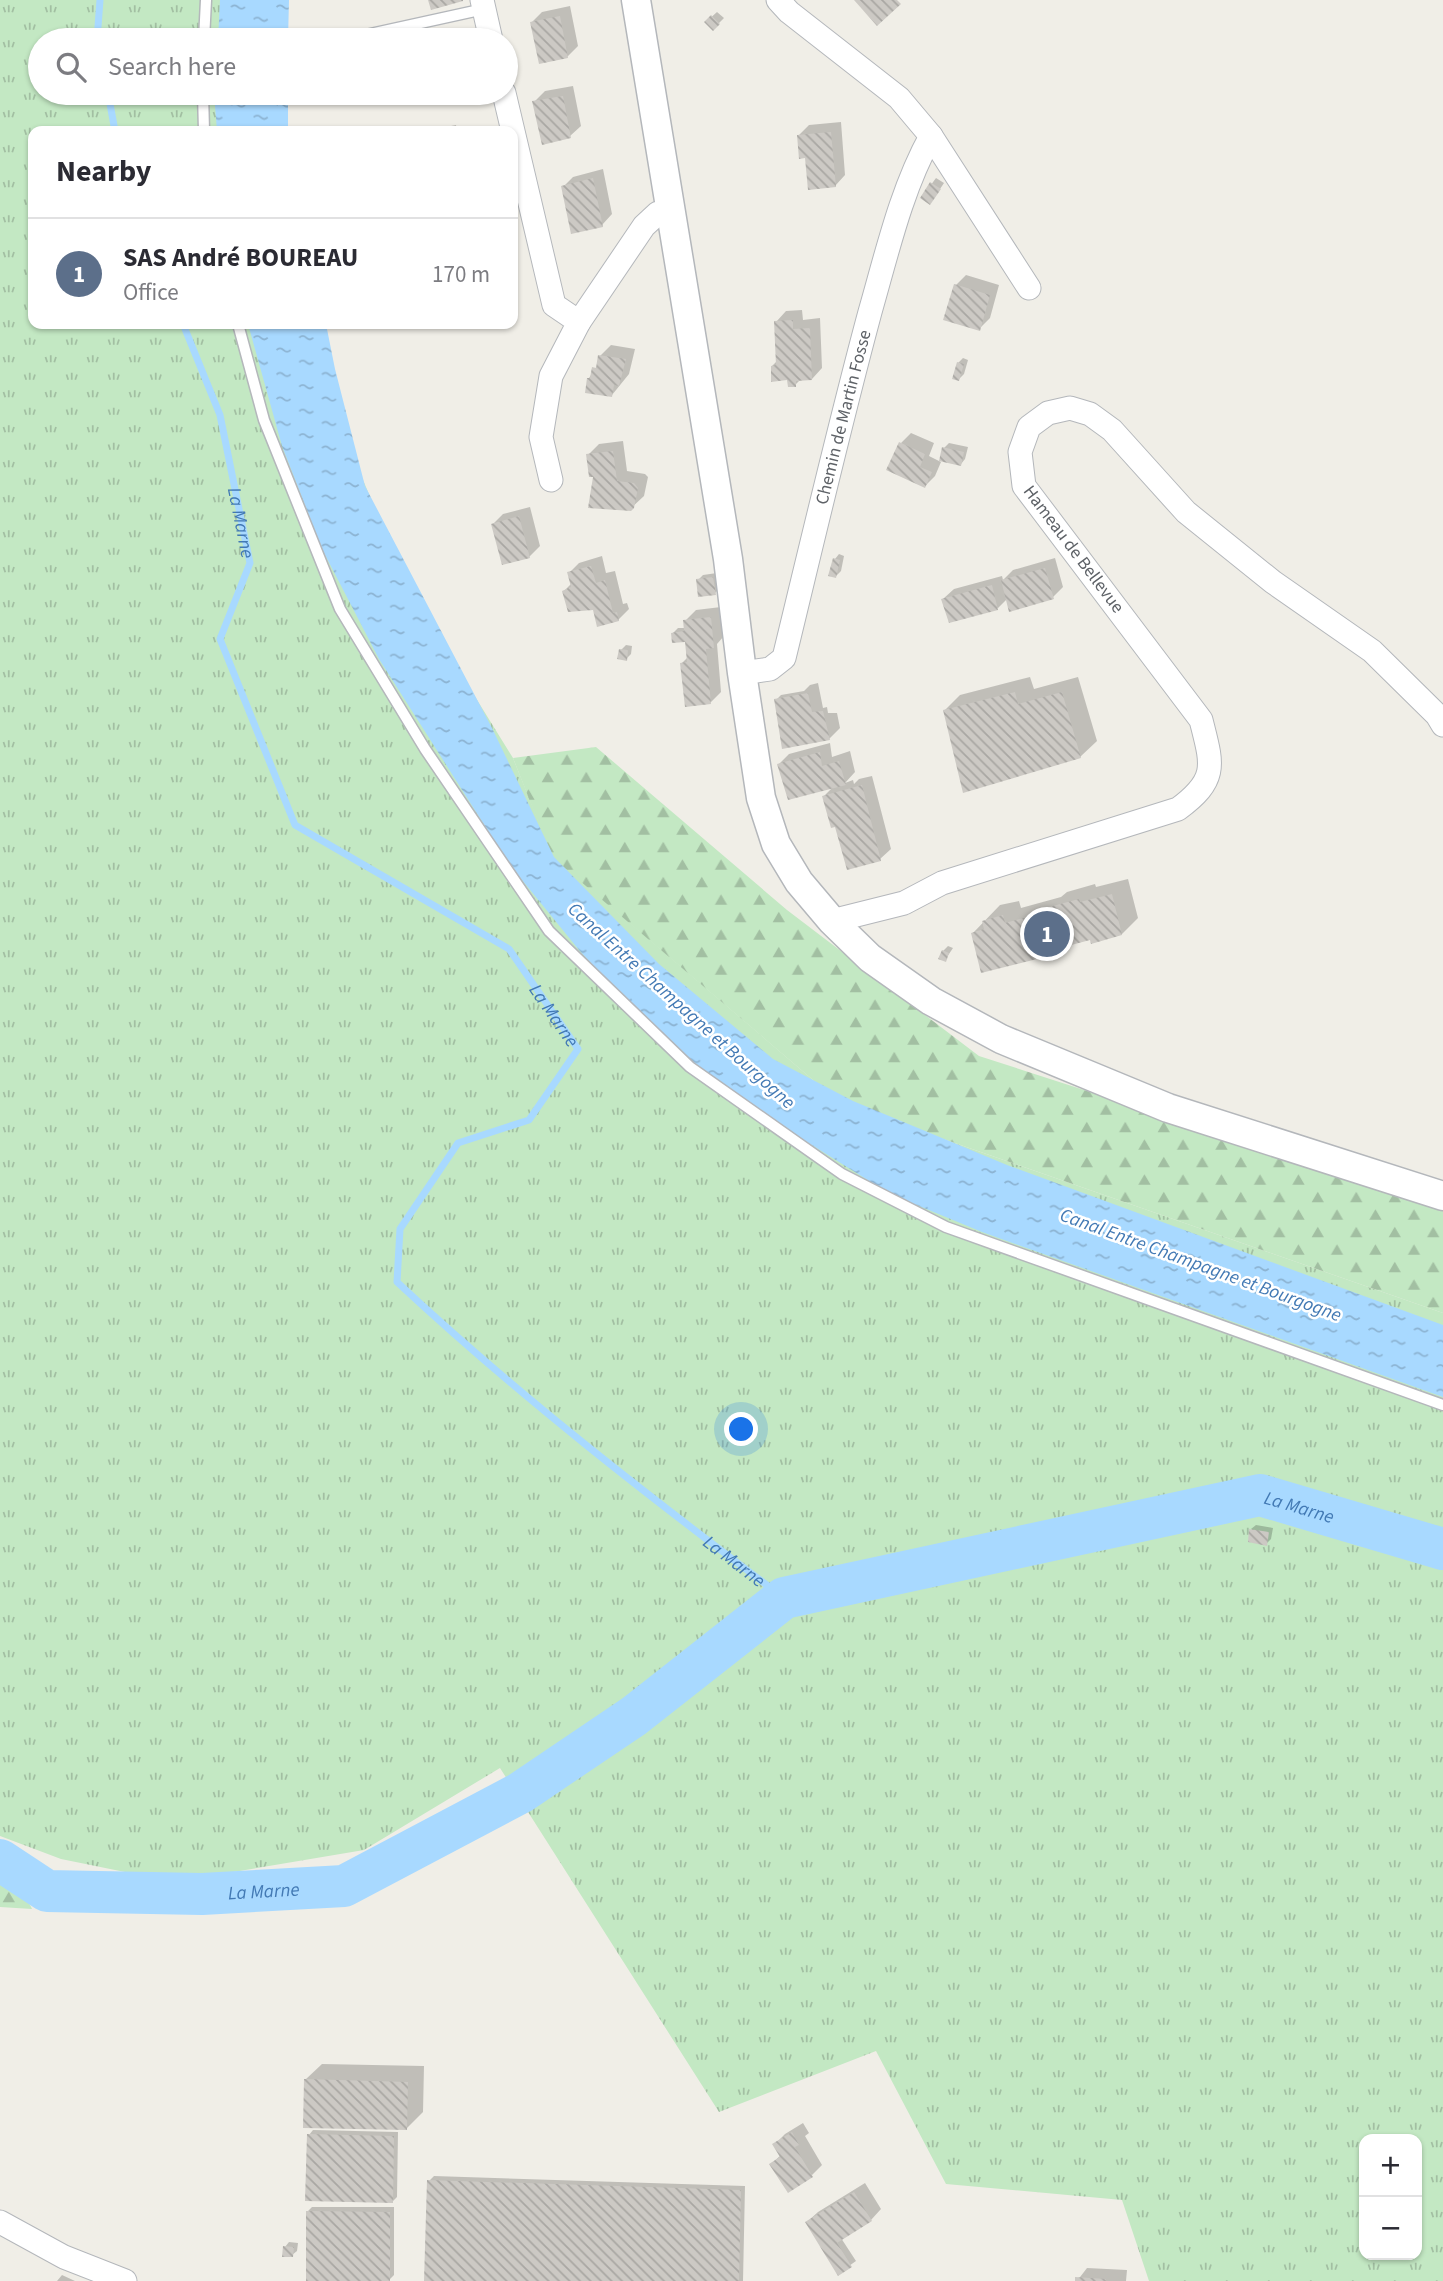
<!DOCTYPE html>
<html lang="en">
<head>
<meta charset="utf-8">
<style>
  :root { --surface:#fff; --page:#f2f2f3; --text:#2b2b33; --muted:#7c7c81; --line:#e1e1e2; --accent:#2563eb }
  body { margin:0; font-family:"Source Sans 3",sans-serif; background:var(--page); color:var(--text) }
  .controls { position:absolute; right:21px; bottom:21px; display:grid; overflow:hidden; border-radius:14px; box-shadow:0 2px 5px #0004 }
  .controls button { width:63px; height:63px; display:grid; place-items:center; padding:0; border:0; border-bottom:2px solid var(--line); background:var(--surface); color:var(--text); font:35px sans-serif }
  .you { position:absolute; left:742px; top:1430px; width:24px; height:24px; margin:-18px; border:5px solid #fff; border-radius:50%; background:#1a73e8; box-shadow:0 0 0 10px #1a73e833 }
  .badge { display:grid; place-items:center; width:46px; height:46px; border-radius:50%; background:var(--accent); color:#fff; font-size:23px; font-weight:700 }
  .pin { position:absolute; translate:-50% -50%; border:4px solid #fff; box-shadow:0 2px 7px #0006 }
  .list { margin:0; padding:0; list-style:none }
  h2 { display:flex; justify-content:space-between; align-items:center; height:91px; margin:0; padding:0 28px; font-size:30px }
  h2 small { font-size:23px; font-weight:400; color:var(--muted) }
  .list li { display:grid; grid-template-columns:46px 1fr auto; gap:21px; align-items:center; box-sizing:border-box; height:112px; padding:0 28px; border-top:2px solid var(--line) }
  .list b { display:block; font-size:26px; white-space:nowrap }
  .list p { margin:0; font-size:23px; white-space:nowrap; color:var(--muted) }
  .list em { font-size:23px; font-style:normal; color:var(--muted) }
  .icon { flex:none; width:38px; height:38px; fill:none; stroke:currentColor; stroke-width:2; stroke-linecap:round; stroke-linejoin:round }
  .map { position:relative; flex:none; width:1443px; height:2281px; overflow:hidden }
  .search { position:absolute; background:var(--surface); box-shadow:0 2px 5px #0004; left:28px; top:28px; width:490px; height:77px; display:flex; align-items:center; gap:18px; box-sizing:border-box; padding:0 24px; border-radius:38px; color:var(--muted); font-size:26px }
  .panel { position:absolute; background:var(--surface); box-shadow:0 2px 5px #0004; left:28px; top:126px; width:490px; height:203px; border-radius:14px }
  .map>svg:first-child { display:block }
</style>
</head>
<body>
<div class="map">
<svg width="1443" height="2281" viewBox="0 0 1443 2281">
  <defs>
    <pattern id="grass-tufts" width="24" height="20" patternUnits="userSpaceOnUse" patternTransform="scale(1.75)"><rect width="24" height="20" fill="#c3e8c3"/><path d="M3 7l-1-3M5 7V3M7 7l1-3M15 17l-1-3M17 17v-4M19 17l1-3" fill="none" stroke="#a2bfa2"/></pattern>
    <pattern id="forest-firs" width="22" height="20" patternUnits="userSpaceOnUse" patternTransform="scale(1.75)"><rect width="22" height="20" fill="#c3e8c3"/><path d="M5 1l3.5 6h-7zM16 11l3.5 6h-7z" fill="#a2bfa2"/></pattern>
    <pattern id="water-ripples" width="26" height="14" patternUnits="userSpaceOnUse" patternTransform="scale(1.75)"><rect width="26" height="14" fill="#a8d9ff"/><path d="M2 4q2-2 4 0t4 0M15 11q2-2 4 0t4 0" fill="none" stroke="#8cb3d2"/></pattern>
    <pattern id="building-back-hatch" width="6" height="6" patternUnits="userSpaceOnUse" patternTransform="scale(1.75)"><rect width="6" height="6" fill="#ccc9c4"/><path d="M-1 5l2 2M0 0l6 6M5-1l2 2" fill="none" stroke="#a9a7a3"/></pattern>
  </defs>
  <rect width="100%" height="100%" fill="#f0eee7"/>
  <path fill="url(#grass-tufts)" fill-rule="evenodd" d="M 0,0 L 243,0 L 246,40 L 40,40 L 40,93 L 250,93 L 259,131 L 33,131 L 33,324 L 307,324 L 321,381 L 411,593 L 513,758 L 553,857 L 840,1103 L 1443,1313 L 1443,2281 L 1149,2281 L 1122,2200 L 946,2184 L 876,2051 L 719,2112 L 500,1768 L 364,1850 L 174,1882 L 61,1859 L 0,1836 ZM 1364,2139 L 1417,2139 L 1417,2255 L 1364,2255 Z"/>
  <path fill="url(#forest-firs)" d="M 596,747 L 787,910 L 979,1056 L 1443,1206 L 1443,1313 L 840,1103 L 552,857 L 513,758 Z
    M 0,1844 L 32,1909 L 0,1907 Z"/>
  <path fill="url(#water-ripples)" d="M 220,0 L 289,0 L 288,40 L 218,40 Z
    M 214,93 L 288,93 L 288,131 L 217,131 Z
    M 248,324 L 326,324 L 335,369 L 365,486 L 492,728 L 554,857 L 659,964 L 773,1059 L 853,1101 L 1007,1165 L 1443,1325 L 1443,1397 L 982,1232 L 890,1194 L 761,1113 L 682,1055 L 641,1018 L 579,950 L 509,864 L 379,659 L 322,549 L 282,446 Z"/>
  <path fill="#0003" d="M 570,6 L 578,46 L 567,57 L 532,22 L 542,12 Z
    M 717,12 L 724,18 L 713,29 L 706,22 Z
    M 439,35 L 440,40 L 411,40 Z
    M 573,86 L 581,126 L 570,136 L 534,102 L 545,91 Z
    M 841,122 L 845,175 L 835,186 L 807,156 L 798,136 L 809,125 Z
    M 456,125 L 457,131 L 426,131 L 427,131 Z
    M 603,169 L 612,214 L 602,225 L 563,187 L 573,177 Z
    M 936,178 L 944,183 L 934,198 L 922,197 Z
    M 966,275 L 999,285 L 990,318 L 979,329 L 956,285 Z
    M 802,310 L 803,320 L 820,318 L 822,368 L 812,379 L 801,379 L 795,385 L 772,366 L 777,361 L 776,322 L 786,311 Z
    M 611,345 L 635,349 L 629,374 L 612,395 L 589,378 L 599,363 L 600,356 Z
    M 963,358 L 968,360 L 964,374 L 959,379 L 958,363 Z
    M 911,433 L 934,443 L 929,456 L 941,462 L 935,476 L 925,486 L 901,443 Z
    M 623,441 L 627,471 L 645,474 L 648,477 L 644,496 L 630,509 L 595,476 L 588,455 L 599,444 Z
    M 949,443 L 968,447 L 965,459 L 961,464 L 944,448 Z
    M 530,507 L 540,546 L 529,557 L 493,524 L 503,514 Z
    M 839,554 L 844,556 L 841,571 L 836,576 L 835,559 Z
    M 602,556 L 606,573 L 615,571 L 623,604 L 627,603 L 629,609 L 618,620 L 564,591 L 572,583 L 569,573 L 579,563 Z
    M 1055,558 L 1063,587 L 1053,597 L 1008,598 L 998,608 L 943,599 L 954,589 L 1002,576 L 1003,580 L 1013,570 Z
    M 717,573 L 720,588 L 715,593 L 698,580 L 703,575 Z
    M 721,607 L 724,636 L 717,644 L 721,692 L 710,703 L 682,663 L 688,657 L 687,640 L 673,633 L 678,628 L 686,628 L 685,621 L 696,610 Z
    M 626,645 L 632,646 L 631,654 L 626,659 L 621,650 Z
    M 1030,677 L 1034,689 L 1078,677 L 1097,741 L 1080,757 L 944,711 L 960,695 Z
    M 818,683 L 823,708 L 827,707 L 828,713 L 837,713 L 840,728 L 829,739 L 776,700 L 781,695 L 804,691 L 810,685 Z
    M 830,743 L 832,757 L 850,751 L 855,772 L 845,783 L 853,780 L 854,784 L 859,779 L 872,776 L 891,849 L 880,859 L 836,825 L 824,796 L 834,786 L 779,764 L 789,754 Z
    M 1128,879 L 1138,918 L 1122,934 L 1091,938 L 1067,945 L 1060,951 L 973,933 L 1000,905 L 1019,901 L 1021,908 L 1061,897 L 1067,892 L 1095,884 L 1096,887 Z
    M 948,946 L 953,948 L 945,960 L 943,951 Z
    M 1256,1525 L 1273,1528 L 1271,1539 L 1266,1544 L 1251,1529 Z
    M 322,2064 L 424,2066 L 423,2112 L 407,2128 L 305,2080 Z
    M 803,2123 L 809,2133 L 805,2136 L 822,2165 L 812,2175 L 771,2164 L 781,2155 L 775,2144 L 785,2134 Z
    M 313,2130 L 398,2132 L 397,2197 L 392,2202 L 309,2135 Z
    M 434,2176 L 745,2186 L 743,2281 L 426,2281 L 429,2181 Z
    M 865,2183 L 881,2209 L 871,2220 L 841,2238 L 856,2261 L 839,2273 L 807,2222 L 818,2212 Z
    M 312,2207 L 394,2207 L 394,2275 L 389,2280 L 307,2212 Z
    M 289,2242 L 298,2243 L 297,2251 L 292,2255 L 285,2247 Z
    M 1087,2268 L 1127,2270 L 1126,2281 L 1077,2281 Z
    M 62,2275 L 75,2281 L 57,2281 Z"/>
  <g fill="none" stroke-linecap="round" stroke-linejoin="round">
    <g stroke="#a8d9ff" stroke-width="7">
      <path d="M 97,40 L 100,0"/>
      <path d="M 108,93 L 115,131"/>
      <path id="s1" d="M 183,324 L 220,415 L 250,563 L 220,639 L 295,825 L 509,949 L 578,1049 L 529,1120 L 458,1143 L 400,1229 L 397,1282 C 519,1396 651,1498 784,1598"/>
    </g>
    <path stroke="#a8d9ff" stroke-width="42" id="s2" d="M 0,1860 L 47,1891 L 202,1894 L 344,1886 L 520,1793 L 634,1716 L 784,1598 L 1260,1495 L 1443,1549"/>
  </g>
  <path fill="url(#building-back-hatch)" d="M 428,0 L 463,0 L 463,1 L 431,10 Z
    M 854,0 L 897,0 L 901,4 L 877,26 Z
    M 711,15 L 720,24 L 713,31 L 704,22 Z
    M 560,16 L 568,58 L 539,64 L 530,22 Z
    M 403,93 L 437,93 L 437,94 L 404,101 Z
    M 563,96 L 571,138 L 542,145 L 532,101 Z
    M 831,132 L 836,187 L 808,190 L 805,158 L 799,159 L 797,135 Z
    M 593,178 L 603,227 L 571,234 L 561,186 Z
    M 930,182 L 941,189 L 930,205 L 920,198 Z
    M 954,284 L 990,295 L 980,331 L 943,320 Z
    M 793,320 L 793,329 L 810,328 L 812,380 L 796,381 L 796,387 L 788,387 L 787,380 L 771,382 L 771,366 L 776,365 L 774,321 Z
    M 598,355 L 626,359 L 619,386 L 614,385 L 612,397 L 585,393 L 587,378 L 590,378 L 592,367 L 596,368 Z
    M 957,362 L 964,364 L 959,381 L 952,379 Z
    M 899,442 L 925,454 L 920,467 L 932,472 L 925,488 L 886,470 Z
    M 942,447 L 964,452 L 961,466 L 939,461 Z
    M 613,451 L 617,481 L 634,483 L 638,488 L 634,508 L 631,511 L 588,508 L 593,477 L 589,477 L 586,454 Z
    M 519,516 L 530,558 L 502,565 L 491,524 Z
    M 833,558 L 840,560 L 836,578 L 828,576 Z
    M 591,566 L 596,583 L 605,580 L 613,613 L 617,612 L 619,621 L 597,627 L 593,610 L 568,612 L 562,591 L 571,587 L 567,572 Z
    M 1045,568 L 1054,599 L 1009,612 L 1001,580 Z
    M 713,577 L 716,595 L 698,597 L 696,579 Z
    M 992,585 L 998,610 L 949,623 L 941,599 Z
    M 711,617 L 714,648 L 706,649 L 711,704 L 685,707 L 680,663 L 687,662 L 685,642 L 672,643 L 671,633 L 684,631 L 683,620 Z
    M 619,649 L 628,650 L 627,661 L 617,659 Z
    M 1015,692 L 1018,704 L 1062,692 L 1081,758 L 963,793 L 943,710 Z
    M 808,693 L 812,712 L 823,711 L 830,740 L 782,749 L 774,699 Z
    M 820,752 L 822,766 L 839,761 L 846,785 L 788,800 L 777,764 Z
    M 862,785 L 881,861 L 847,870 L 835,827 L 831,828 L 822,796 Z
    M 1112,894 L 1122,935 L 1091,944 L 1090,940 L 1060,948 L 1061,953 L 981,973 L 971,933 L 984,929 L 982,921 L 1003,915 L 1005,923 L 1050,911 L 1049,907 L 1079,899 L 1080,902 Z
    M 942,950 L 949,953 L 946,962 L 938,959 Z
    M 1249,1529 L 1269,1532 L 1267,1546 L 1248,1542 Z
    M 304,2079 L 408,2082 L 407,2130 L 303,2128 Z
    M 792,2132 L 799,2145 L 795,2147 L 813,2177 L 788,2193 L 769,2164 L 780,2157 L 772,2144 Z
    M 307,2134 L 394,2136 L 393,2203 L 305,2201 Z
    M 427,2180 L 741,2190 L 739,2281 L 424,2281 Z
    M 854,2192 L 872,2221 L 837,2243 L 852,2267 L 838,2276 L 805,2222 Z
    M 306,2211 L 390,2212 L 390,2281 L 306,2281 Z
    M 283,2246 L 294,2247 L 293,2257 L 282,2257 Z
    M 1075,2277 L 1106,2279 L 1106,2281 L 1075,2281 Z"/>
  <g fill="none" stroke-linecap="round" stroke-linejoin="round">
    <g stroke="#b4b7bb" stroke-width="13">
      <path id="service" d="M 352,38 L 484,9
        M 204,40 L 206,0
        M 203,93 L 204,131
        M 238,324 L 264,420 L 340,609 L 425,749 L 549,931 L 690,1067 L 842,1174 L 946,1227 L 1443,1405"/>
    </g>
    <g stroke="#b4b7bb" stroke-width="25">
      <g id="minor">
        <path d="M 482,0 L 491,40"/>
        <path d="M 778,0 L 789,12 L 899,98 L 931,136 L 1029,288"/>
        <path d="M 504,93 L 554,305 L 579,322 L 551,376 L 541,437 L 551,480"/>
        <path d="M 579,322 L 644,226 L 658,213 L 671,211"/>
        <path id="s3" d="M 742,673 L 770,669 L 784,658 C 812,543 839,427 870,312 C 887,253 901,190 931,136"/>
        <path d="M 832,921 L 904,903 L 942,883 L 1178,809 C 1219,779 1212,764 1201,720 L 1024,486 L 1020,452 L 1029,427 L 1048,413 L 1070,408 L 1090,414 L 1112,430 L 1186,512 L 1273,582 L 1372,651 L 1437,715 L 1443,725"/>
        <path d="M 0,2222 L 64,2257 L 125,2281"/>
      </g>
    </g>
    <g stroke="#b4b7bb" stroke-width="31">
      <path id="tertiary" d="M 636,0 L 728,559 L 742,673 L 761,798 L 776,844 L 799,882 L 832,921 L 870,958 L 931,1001 L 1001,1039 L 1168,1108 L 1443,1196"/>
    </g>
    <use href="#service" stroke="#fff" stroke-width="10"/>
    <use href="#minor" stroke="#fff" stroke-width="23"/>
    <use href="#tertiary" stroke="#fff" stroke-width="28"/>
  </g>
  <g text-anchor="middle" stroke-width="5" stroke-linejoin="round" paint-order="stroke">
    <g font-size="18" fill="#5e6267" stroke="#fff">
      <text dy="6" stroke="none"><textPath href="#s3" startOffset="294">Chemin de Martin Fosse</textPath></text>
      <text transform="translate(1074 549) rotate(53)" y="6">Hameau de Bellevue</text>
    </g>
    <g font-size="19" font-style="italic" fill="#4279b4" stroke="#fff">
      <text dy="7" stroke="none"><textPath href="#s1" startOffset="208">La Marne</textPath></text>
      <text transform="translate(682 1005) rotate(42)" y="7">Canal Entre Champagne et Bourgogne</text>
      <text dy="7" stroke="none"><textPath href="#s1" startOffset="859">La Marne</textPath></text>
      <text transform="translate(1201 1264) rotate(20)" y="7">Canal Entre Champagne et Bourgogne</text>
      <text dy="7" stroke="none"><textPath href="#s2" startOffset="1409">La Marne</textPath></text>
      <text dy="7" stroke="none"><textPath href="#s1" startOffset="1656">La Marne</textPath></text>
      <text dy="7" stroke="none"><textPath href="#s2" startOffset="273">La Marne</textPath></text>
    </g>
  </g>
</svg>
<div class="controls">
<button>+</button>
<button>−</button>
</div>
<div class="you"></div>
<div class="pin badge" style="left:1047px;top:934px;background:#5c6f8a">1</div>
<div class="search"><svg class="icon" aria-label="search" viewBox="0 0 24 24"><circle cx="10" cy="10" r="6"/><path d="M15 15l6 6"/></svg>Search here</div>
<section class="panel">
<h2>Nearby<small></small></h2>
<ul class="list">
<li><span class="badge" style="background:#5c6f8a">1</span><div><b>SAS André BOUREAU</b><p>Office</p></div><em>170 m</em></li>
</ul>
</section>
</div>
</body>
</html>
